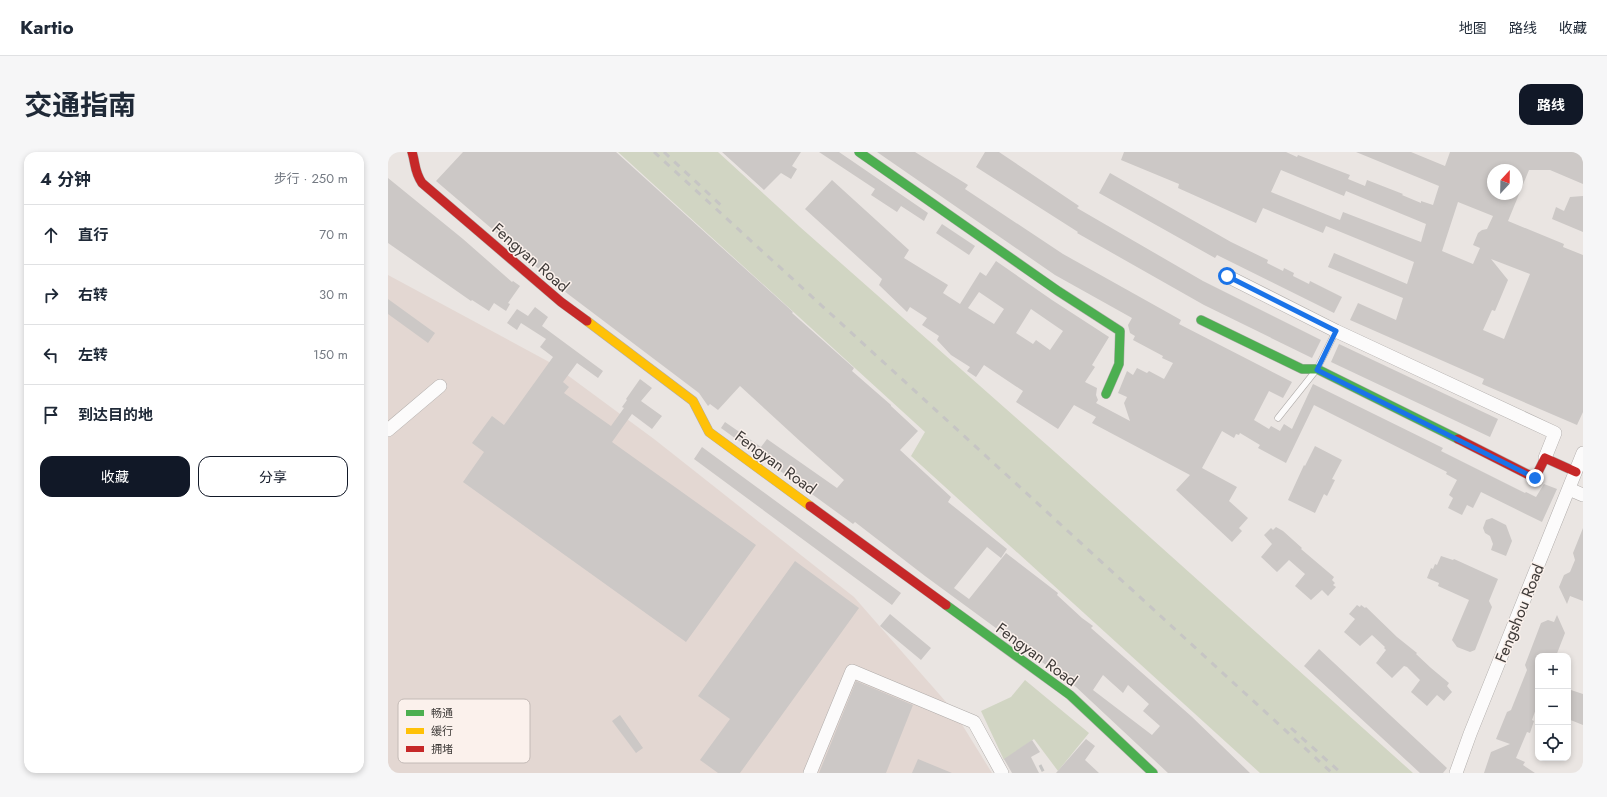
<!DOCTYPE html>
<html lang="zh">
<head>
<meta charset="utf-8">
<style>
  :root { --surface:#fff; --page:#f6f6f7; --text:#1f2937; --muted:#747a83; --line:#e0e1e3; --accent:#111827 }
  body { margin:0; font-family:Jost,"Noto Sans SC",sans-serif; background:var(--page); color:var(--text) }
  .controls { position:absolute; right:12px; bottom:12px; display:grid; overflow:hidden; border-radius:8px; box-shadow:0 2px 6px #0003 }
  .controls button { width:36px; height:36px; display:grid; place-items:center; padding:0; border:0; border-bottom:1px solid var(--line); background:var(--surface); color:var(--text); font:20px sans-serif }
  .compass { position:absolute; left:1099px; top:12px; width:36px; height:36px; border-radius:50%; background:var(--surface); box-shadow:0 2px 6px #0003; rotate:22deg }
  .stop { position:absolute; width:12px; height:12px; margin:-9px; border:3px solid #1a73e8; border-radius:50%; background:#fff }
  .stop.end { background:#1a73e8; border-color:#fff; box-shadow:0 1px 4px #0008 }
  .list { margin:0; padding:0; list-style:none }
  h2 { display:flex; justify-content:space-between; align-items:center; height:52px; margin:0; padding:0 16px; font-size:17px }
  h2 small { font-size:13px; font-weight:400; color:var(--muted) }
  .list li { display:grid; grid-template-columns:26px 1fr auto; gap:12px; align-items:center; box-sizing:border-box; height:60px; padding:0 16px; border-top:1px solid var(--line) }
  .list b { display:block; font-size:15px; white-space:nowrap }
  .list em { font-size:13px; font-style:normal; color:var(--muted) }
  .actions { display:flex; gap:8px; padding:12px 16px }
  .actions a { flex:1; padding:9px 0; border:1px solid var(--accent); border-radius:12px; text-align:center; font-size:14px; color:var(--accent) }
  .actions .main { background:var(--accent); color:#fff }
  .icon { flex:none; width:22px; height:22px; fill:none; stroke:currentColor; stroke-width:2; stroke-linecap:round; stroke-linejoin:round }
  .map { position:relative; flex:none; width:1195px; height:621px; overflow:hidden; border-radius:12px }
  header { display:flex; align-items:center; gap:24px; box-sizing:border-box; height:56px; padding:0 20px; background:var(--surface); border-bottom:1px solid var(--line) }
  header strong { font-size:19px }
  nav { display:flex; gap:22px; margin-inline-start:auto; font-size:14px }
  .intro { display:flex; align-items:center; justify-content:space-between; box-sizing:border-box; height:96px; padding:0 24px }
  h1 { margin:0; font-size:28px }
  .button { padding:10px 18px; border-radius:12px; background:var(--accent); color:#fff; font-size:14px; font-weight:700 }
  main { display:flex; gap:24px; padding:0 24px }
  aside { flex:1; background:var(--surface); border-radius:12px; box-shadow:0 2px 6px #0003 }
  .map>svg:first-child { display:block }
</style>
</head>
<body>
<header>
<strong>Kartio</strong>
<nav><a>地图</a><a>路线</a><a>收藏</a></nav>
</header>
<div class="intro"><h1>交通指南</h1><a class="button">路线</a></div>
<main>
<aside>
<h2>4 分钟<small>步行 · 250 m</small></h2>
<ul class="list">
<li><svg class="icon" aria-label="ahead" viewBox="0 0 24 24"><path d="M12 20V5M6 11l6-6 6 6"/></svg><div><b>直行</b></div><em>70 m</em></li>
<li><svg class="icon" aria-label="right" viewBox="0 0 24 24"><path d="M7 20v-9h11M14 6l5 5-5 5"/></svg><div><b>右转</b></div><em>30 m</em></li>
<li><svg class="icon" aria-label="left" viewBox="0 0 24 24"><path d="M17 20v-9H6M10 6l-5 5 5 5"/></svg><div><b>左转</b></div><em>150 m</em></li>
<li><svg class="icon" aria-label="arrive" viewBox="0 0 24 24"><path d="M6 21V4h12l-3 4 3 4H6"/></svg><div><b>到达目的地</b></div></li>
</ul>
<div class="actions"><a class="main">收藏</a><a>分享</a></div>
</aside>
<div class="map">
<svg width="1195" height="621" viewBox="0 0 1195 621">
  <rect width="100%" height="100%" fill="#eae5e2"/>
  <path fill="#e3d7d2" d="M 0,123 L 163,211 L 266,287 L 466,445 L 565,558 L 604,621 L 0,621 Z"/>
  <path fill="#d1d5c3" d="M 230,0 L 330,0 L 412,75 L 668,301 L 1025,621 L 872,621 L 523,304 L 537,280 Z
    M 637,528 L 701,581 L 670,619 L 646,587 L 616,608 L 593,559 L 623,545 Z"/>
  <path fill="#ccc8c6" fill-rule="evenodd" d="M 75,0 L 228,0 L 405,160 L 404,161 L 466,216 L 464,219 L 503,253 L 503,254 L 530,279 L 512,298 L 563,345 L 560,350 L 619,397 L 613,406 L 599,395 L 566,436 L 581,447 L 618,401 L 670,441 L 669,443 L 694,466 L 705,474 L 703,476 L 803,564 L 862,621 L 780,621 L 688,535 L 537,424 L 467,370 L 465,372 L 333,276 L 337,270 L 373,295 L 379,287 L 449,336 L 456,328 L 413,290 L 352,234 L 330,258 L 322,252 L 320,254 L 311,241 L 180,142 L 48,29 ZM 715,523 L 735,541 L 740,533 L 761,552 L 755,559 L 772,574 L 764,583 L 705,538 Z
    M 334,0 L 413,0 L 404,14 L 409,17 L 403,27 L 393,21 L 376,38 Z
    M 431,0 L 451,0 L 540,61 L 536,69 L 513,54 L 509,60 L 483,43 L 487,37 Z
    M 489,0 L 527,0 L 580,33 L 577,37 L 675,102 L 793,168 L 791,172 L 904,230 L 895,246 L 881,239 L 866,268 L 881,277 L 883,274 L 892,279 L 896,272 L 904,277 L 925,232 L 1055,296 L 1053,299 L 1137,341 L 1138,340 L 1148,345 L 1156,332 L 1169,337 L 1154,370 L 1093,340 L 1085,356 L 1079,353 L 1074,363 L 1060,356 L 1065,346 L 1061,343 L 1069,328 L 1058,322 L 1059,320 L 926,253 L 898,311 L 870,296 L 872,293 L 852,281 L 851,283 L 848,282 L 846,286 L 834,279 L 814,316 L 849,335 L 841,349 L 860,366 L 851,376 L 854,379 L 844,390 L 788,338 L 802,323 L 704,271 L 708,265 L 686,253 L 670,277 L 628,250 L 635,239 L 596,213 L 588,225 L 579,219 L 582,215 L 563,203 L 549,188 L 551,184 L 534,173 L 539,166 L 522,155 L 519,160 L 491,133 L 494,127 L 417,57 L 444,28 L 521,98 L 516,106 L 560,133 L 555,141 L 572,152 L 592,120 L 598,124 L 608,109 L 664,148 L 721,185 L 704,213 L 707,215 L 697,230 L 709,236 L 708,243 L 710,248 L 708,251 L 742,269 L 736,251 L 739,245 L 730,241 L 739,219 L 745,223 L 749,216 L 759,221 L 761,219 L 776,227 L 785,211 L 774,206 L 775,204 L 745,188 L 747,184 L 742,181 L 740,173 L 744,166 L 667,123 ZM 591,140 L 616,157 L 606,172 L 580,156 ZM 643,157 L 675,179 L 662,198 L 648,188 L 645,192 L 628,181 Z
    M 597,0 L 611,0 L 691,54 L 689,56 L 815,129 L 933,188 L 924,206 L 816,153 L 689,81 L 690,80 L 588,15 Z
    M 736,0 L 898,0 L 909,5 L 910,3 L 962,23 L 960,27 L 977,34 L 979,28 L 1015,42 L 1014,43 L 1033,51 L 1033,49 L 1045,53 L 1051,34 L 968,0 L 1023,0 L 1057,14 L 1062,0 L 1195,0 L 1195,32 L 1162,18 L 1141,18 L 1120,69 L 1176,92 L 1175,95 L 1195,103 L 1195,260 L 1189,273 L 1094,232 L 1096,227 L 962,168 L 970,151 L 1008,168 L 1015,146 L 940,115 L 946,101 L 1019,132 L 1026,110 L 938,74 L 935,81 L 875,56 L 868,71 L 790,36 L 791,32 L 733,8 ZM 893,18 L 956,44 L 958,39 L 1038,72 L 1033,90 L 955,60 L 952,68 L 883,40 ZM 1105,18 L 1129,18 L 1129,42 L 1105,42 ZM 1070,50 L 1105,64 L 1099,77 L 1094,78 L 1090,81 L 1085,93 L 1092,96 L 1085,112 L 1054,99 ZM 1103,107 L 1142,122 L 1116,187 L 1095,178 L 1104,158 L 1107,159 L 1120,128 Z
    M 722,21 L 843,90 L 880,108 L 879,111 L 895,119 L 896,116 L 906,121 L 905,124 L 921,132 L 922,129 L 954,145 L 946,161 L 829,103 L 827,106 L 711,41 Z
    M 0,26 L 75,87 L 124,130 L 125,129 L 132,134 L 120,151 L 122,152 L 118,159 L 106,151 L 101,159 L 84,148 L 83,149 L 0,91 Z
    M 1195,44 L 1195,80 L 1164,67 L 1168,55 L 1176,59 L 1182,45 Z
    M 554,72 L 587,94 L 581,103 L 548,81 Z
    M 0,147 L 47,181 L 40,191 L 0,162 Z
    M 147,155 L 160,165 L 154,174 L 215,219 L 210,226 L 189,211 L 175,230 L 181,235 L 176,241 L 223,274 L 236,256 L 234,255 L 239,248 L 238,247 L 252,227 L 264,236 L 253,249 L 274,264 L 264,277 L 244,262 L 224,290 L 368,393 L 298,490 L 75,330 L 96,300 L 84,291 L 104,264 L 116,273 L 165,205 L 152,195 L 158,187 L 133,171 L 129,178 L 119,171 L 129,157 L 140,164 Z
    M 951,192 L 1110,267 L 1102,285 L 943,210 Z
    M 927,294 L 954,308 L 944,327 L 947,328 L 939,344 L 936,342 L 927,361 L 900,348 L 916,313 L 917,314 Z
    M 314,295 L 513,441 L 504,453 L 306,307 Z
    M 1104,366 L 1118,373 L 1124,389 L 1118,404 L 1103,398 L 1105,392 L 1102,384 L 1097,381 L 1095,376 L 1098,368 Z
    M 888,375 L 895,379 L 914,396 L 913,397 L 946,425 L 944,428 L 947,431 L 945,433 L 948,435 L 940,444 L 934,438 L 923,448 L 907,434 L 917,422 L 901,408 L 889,420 L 873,405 L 884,392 L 876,383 L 883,376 L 885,378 Z
    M 1195,376 L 1195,449 L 1182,444 L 1179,452 L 1171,435 L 1176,423 L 1182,420 L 1187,408 L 1185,401 Z
    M 1053,404 L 1065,408 L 1066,407 L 1110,427 L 1101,449 L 1104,455 L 1087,498 L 1082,500 L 1069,495 L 1064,488 L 1081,448 L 1050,434 L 1051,431 L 1039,426 L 1043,416 L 1045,417 L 1047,412 L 1049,413 Z
    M 407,409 L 471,456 L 352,621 L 330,621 L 312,608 L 342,567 L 310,544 Z
    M 969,453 L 972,455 L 973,453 L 977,456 L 978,455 L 1009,485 L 1029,501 L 1028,502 L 1043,516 L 1061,531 L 1059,534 L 1064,540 L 1056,549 L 1049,543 L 1039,554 L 1023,540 L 1032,528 L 1019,515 L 1016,514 L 1004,526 L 988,511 L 998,498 L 996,496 L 997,495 L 984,483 L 972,494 L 956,480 L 967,467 L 961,462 Z
    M 502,462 L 543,496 L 533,508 L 492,474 Z
    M 1169,463 L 1177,481 L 1168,504 L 1150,504 L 1150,551 L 1144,568 L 1146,569 L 1142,581 L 1139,580 L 1128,606 L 1137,610 L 1135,613 L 1147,621 L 1096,621 L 1103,600 L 1122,592 L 1108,587 L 1119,560 L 1123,558 L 1139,518 L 1137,513 L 1153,471 L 1160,468 L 1166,470 Z
    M 931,497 L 1059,616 L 1055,621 L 1032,621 L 916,514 Z
    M 468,529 L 525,553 L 498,621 L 431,621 Z
    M 1180,537 L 1195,542 L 1195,573 L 1180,567 Z
    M 232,563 L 255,596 L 248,601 L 224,569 Z
    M 698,587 L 707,594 L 697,608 L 711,621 L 668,621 Z
    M 644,588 L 652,600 L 643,605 L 651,621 L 624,621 L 616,607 Z
    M 530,607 L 564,621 L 524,621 Z"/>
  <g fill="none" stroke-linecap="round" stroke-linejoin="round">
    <g stroke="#b0acaa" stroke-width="7">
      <path id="lane" d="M 890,266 L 929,217 L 948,179"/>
    </g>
    <g stroke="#b0acaa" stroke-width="14">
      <path id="street" d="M 839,124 L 948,179 L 1167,281 L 1157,306
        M 0,278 L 52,234
        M 1181,337 L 1195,343
        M 422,621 L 464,519 L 586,570 L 614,621
        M 1068,621 L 1082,582 L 1195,301"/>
    </g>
    <g stroke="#b0acaa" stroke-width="10">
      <path id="fast" d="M 471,0 L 670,139 L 732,179 L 731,212 L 718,242
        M 813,168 L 914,217 L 929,217 L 1070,287
        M 558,453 L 682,543 L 765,621"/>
    </g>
    <g stroke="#b0acaa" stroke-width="10">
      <path id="slow" d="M 199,169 L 305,249 L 321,280 L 422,354"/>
    </g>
    <g stroke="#b0acaa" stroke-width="10">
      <path id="jam" d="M 24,0 C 28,13 26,19 34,31 L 173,150 L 199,169
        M 1070,287 L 1147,326 L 1157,306 L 1188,320
        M 422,354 L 558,453"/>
    </g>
    <use href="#lane" stroke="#fcfbfb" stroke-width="6"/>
    <use href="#street" stroke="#fcfbfb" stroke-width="13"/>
    <use href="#fast" stroke="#4caf50" stroke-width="9"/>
    <use href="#slow" stroke="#ffc107" stroke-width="9"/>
    <use href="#jam" stroke="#c62828" stroke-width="9"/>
    <path stroke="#c6c5c4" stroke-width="3" stroke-dasharray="7 7" stroke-linecap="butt" d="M 266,0 L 944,621
      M 276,0 L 337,57
      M 903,576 L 953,621
      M 652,613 L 656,621"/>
  </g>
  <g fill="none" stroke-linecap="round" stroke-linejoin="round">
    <path stroke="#1a73e8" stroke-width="5" d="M 839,124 L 948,179 L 929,218 L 1147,326"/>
  </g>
  <g text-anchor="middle" stroke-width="3" stroke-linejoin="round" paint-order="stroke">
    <g font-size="16" fill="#3f3b39" stroke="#fbf1ec">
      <text transform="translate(143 105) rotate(41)" y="6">Fengyan Road</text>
      <text transform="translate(388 310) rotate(36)" y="6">Fengyan Road</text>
      <text transform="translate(1131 461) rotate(-68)" y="6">Fengshou Road</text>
      <text transform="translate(649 502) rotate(36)" y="6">Fengyan Road</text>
    </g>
  </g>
  <rect x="10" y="547" width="132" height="64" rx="6" fill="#fbf1ec" stroke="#c3bab6" stroke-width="1"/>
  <rect x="18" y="558" width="18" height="6" fill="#4caf50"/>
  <rect x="18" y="576" width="18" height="6" fill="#ffc107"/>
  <rect x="18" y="594" width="18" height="6" fill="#c62828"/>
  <g font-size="11" fill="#3f3b39">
    <text x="43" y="565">畅通</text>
    <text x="43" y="583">缓行</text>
    <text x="43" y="601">拥堵</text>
  </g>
</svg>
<div class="controls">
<button>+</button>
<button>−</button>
<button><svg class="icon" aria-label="locate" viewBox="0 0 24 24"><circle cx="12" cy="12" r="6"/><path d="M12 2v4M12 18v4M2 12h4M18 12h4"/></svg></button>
</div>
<svg class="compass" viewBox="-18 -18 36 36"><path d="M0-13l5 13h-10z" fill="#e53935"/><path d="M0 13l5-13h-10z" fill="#747a83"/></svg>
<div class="stop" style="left:839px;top:124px"></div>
<div class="stop end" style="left:1147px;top:326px"></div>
</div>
</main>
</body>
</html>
